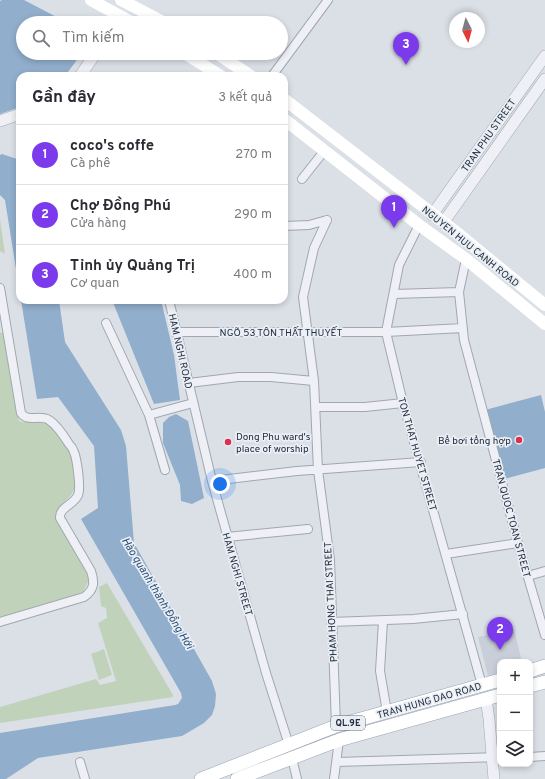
<!DOCTYPE html>
<html lang="vi">
<head>
<meta charset="utf-8">
<style>
  :root { --surface:#fff; --page:#f7f7f7; --text:#2b2b33; --muted:#7c7c81; --line:#e1e1e2; --accent:#7c3aed }
  body { margin:0; font-family:Overpass,sans-serif; background:var(--page); color:var(--text) }
  .controls { position:absolute; right:12px; bottom:12px; display:grid; overflow:hidden; border-radius:8px; box-shadow:0 2px 6px #0003 }
  .controls button { width:36px; height:36px; display:grid; place-items:center; padding:0; border:0; border-bottom:1px solid var(--line); background:var(--surface); color:var(--text); font:20px sans-serif }
  .compass { position:absolute; left:449px; top:12px; width:36px; height:36px; border-radius:50%; background:var(--surface); box-shadow:0 2px 6px #0003; rotate:174deg }
  .you { position:absolute; left:220px; top:484px; width:14px; height:14px; margin:-10px; border:3px solid #fff; border-radius:50%; background:#1a73e8; box-shadow:0 0 0 6px #1a73e833 }
  .badge { display:grid; place-items:center; width:26px; height:26px; border-radius:50%; background:var(--accent); color:#fff; font-size:13px; font-weight:700 }
  .pin { position:absolute; translate:-50% -33px; filter:drop-shadow(0 1px 2px #0008) }
  .pin::after { content:''; position:absolute; top:21px; width:14px; height:12px; background:inherit; clip-path:polygon(0 0,100% 0,50% 100%) }
  .list { margin:0; padding:0; list-style:none }
  h2 { display:flex; justify-content:space-between; align-items:center; height:52px; margin:0; padding:0 16px; font-size:17px }
  h2 small { font-size:13px; font-weight:400; color:var(--muted) }
  .list li { display:grid; grid-template-columns:26px 1fr auto; gap:12px; align-items:center; box-sizing:border-box; height:60px; padding:0 16px; border-top:1px solid var(--line) }
  .list b { display:block; font-size:15px; white-space:nowrap }
  .list p { margin:0; font-size:13px; white-space:nowrap; color:var(--muted) }
  .list em { font-size:13px; font-style:normal; color:var(--muted) }
  .icon { flex:none; width:22px; height:22px; fill:none; stroke:currentColor; stroke-width:2; stroke-linecap:round; stroke-linejoin:round }
  .map { position:relative; flex:none; width:545px; height:779px; overflow:hidden }
  .search { position:absolute; background:var(--surface); box-shadow:0 2px 6px #0003; left:16px; top:16px; width:272px; height:44px; display:flex; align-items:center; gap:10px; box-sizing:border-box; padding:0 14px; border-radius:22px; color:var(--muted); font-size:15px }
  .panel { position:absolute; background:var(--surface); box-shadow:0 2px 6px #0003; left:16px; top:72px; width:272px; height:232px; border-radius:12px }
  .map>svg:first-child { display:block }
</style>
</head>
<body>
<div class="map">
<svg width="545" height="779" viewBox="0 0 545 779">
  <rect width="100%" height="100%" fill="#dbe0e7"/>
  <path fill="#c9cfd9" d="M 514,629 L 522,662 L 500,662 L 500,673 L 488,676 L 478,637 Z"/>
  <path fill="#c1d2bb" d="M 0,219 L 5,254 L 0,251 Z
    M 4,332 L 19,421 C 22,422 26,422 29,422 C 35,422 40,419 47,422 C 54,426 69,446 72,453 C 73,458 77,483 75,487 C 70,503 57,500 57,521 L 89,573 L 89,580 L 83,592 L 0,618 L 0,333 Z
    M 107,583 L 173,695 L 173,697 L 0,723 L 0,707 L 96,679 L 100,685 L 116,681 L 98,623 L 107,618 L 106,608 L 101,606 L 99,587 Z
    M 104,649 L 112,675 L 99,680 L 91,654 Z"/>
  <path fill="#91aecc" d="M 2,0 L 24,0 L 68,23 L 23,23 L 23,53 L 82,53 L 65,76 L 20,76 L 20,107 L 0,114 L 0,1 Z
    M 2,154 L 20,160 L 20,294 L 5,200 L 0,195 L 0,155 Z
    M 21,300 L 59,300 L 65,342 L 121,430 L 126,446 L 134,543 L 212,681 L 216,694 L 215,706 L 212,715 L 204,723 L 182,736 L 38,758 L 6,779 L 0,779 L 0,733 L 175,705 L 178,704 L 182,698 L 181,693 L 81,519 L 98,508 L 94,446 L 58,397 L 37,399 Z
    M 112,300 L 161,300 L 174,355 L 180,400 L 154,404 Z
    M 541,395 L 545,412 L 545,468 L 504,479 L 485,410 Z
    M 176,414 L 188,421 L 204,498 L 192,504 L 181,501 L 180,485 L 163,443 L 163,423 L 169,417 Z"/>
  <g fill="none" stroke-linecap="round" stroke-linejoin="round">
    <g stroke="#a0a7b1" stroke-width="10">
      <path id="minor" d="M 272,76 L 328,0
        M 302,179 L 325,150
        M 327,220 L 314,248 L 303,297 L 314,381 L 318,470 L 330,560 L 336,726
        M 419,225 L 399,265 L 386,332 L 403,403 L 482,685
        M 284,226 L 309,225 L 327,220
        M 466,259 L 459,292 L 464,340 L 518,543 L 545,635
        M 0,288 L 21,413 C 28,423 40,414 49,420 C 57,425 64,436 69,444 C 71,446 73,449 74,452 C 77,459 81,488 78,495 C 74,505 59,507 60,518 L 91,571 C 95,583 94,590 84,597 L 0,622
        M 394,294 L 459,292
        M 169,300 L 212,481 L 266,673 L 289,745
        M 106,323 L 149,415 L 193,403
        M 177,332 L 386,332 L 463,328
        M 189,383 L 238,377 L 271,377 L 314,381
        M 316,407 L 365,407 L 403,403
        M 149,415 L 165,470
        M 212,481 L 297,471 L 421,462
        M 227,537 L 308,529
        M 446,554 L 518,543
        M 528,576 L 545,571
        M 383,621 L 380,671 L 387,712
        M 331,622 L 413,619 L 463,614
        M 530,757 L 545,756
        M 292,758 L 297,779
        M 80,762 L 85,779
        M 337,762 L 500,757
        M 334,779 L 339,740"/>
    </g>
    <g stroke="#a0a7b1" stroke-width="12">
      <path id="tertiary" d="M 80,76 L 96,53
        M 0,121 L 20,114
        M 432,215 L 545,56
        M 443,223 L 545,79
        M 486,699 L 489,719 L 494,779"/>
    </g>
    <g stroke="#99a4b4" stroke-width="14">
      <path id="primary" d="M 530,671 L 545,666
        M 530,686 L 545,682
        M 201,779 L 336,726 L 500,680
        M 237,779 L 339,740 L 500,695"/>
    </g>
    <use href="#minor" stroke="#eef0f5" stroke-width="8"/>
    <use href="#tertiary" stroke="#eef0f5" stroke-width="11"/>
    <path stroke="#fff" stroke-width="12" d="M 91,0 L 133,23
      M 121,0 L 165,23
      M 184,53 L 221,76
      M 216,53 L 251,76
      M 284,99 L 456,232 L 545,305
      M 284,119 L 419,225 L 466,259 L 545,324"/>
    <use href="#primary" stroke="#fff" stroke-width="13"/>
  </g>
  <g fill="#dc304c" stroke="#eaeff5" stroke-width="1.5">
    <circle cx="519" cy="440" r="4"/>
    <circle cx="228" cy="442" r="4"/>
  </g>
  <g text-anchor="middle" stroke-width="3.5" stroke-linejoin="round" paint-order="stroke">
    <rect fill="#eaeff5" stroke="#5f6876" stroke-width="1" x="331" y="716" width="34" height="14" rx="3"/>
    <g font-size="9" font-weight="bold" fill="#232e3f">
      <text x="348" y="726">QL.9E</text>
    </g>
    <g font-size="10" fill="#232e3f" stroke="#eaeff5">
      <text transform="translate(488 135) rotate(-55)" y="4">TRAN PHU STREET</text>
      <text transform="translate(471 246) rotate(39)" y="4">NGUYEN HUU CANH ROAD</text>
      <text x="281" y="336">NGÕ 53 TÔN THẤT THUYẾT</text>
      <text transform="translate(181 351) rotate(77)" y="4">HAM NGHI ROAD</text>
      <text transform="translate(418 454) rotate(74)" y="4">TON THAT HUYET STREET</text>
      <text transform="translate(512 518) rotate(75)" y="4">TRAN QUOC TOAN STREET</text>
      <text transform="translate(238 574) rotate(74)" y="4">HAM NGHI STREET</text>
      <text transform="translate(330 602) rotate(-93)" y="4">PHAM HONG THAI STREET</text>
      <text transform="translate(429 700) rotate(-16)" y="4">TRAN HUNG DAO ROAD</text>
    </g>
    <g font-size="10" fill="#232e3f" stroke="#eaeff5" text-anchor="start">
      <text x="236" y="440">Dong Phu ward's<tspan x="236" dy="12">place of worship</tspan></text>
      <text x="511" y="444" text-anchor="end">Bể bơi tổng hợp</text>
    </g>
    <g font-size="11" font-style="italic" fill="#2a4d76" stroke="#eaeff5">
      <text transform="translate(158 593) rotate(59)" y="4">Hào quanh thành Đồng Hới</text>
    </g>
  </g>
</svg>
<div class="controls">
<button>+</button>
<button>−</button>
<button><svg class="icon" aria-label="layers" viewBox="0 0 24 24"><path d="M12 4l9 5-9 5-9-5zM3 14l9 5 9-5"/></svg></button>
</div>
<svg class="compass" viewBox="-18 -18 36 36"><path d="M0-13l5 13h-10z" fill="#e53935"/><path d="M0 13l5-13h-10z" fill="#7c7c81"/></svg>
<div class="you"></div>
<div class="pin badge" style="left:394px;top:228px">1</div>
<div class="pin badge" style="left:500px;top:650px">2</div>
<div class="pin badge" style="left:406px;top:65px">3</div>
<div class="search"><svg class="icon" aria-label="search" viewBox="0 0 24 24"><circle cx="10" cy="10" r="6"/><path d="M15 15l6 6"/></svg>Tìm kiếm</div>
<section class="panel">
<h2>Gần đây<small>3 kết quả</small></h2>
<ul class="list">
<li><span class="badge">1</span><div><b>coco's coffe</b><p>Cà phê</p></div><em>270 m</em></li>
<li><span class="badge">2</span><div><b>Chợ Đồng Phú</b><p>Cửa hàng</p></div><em>290 m</em></li>
<li><span class="badge">3</span><div><b>Tỉnh ủy Quảng Trị</b><p>Cơ quan</p></div><em>400 m</em></li>
</ul>
</section>
</div>
</body>
</html>
